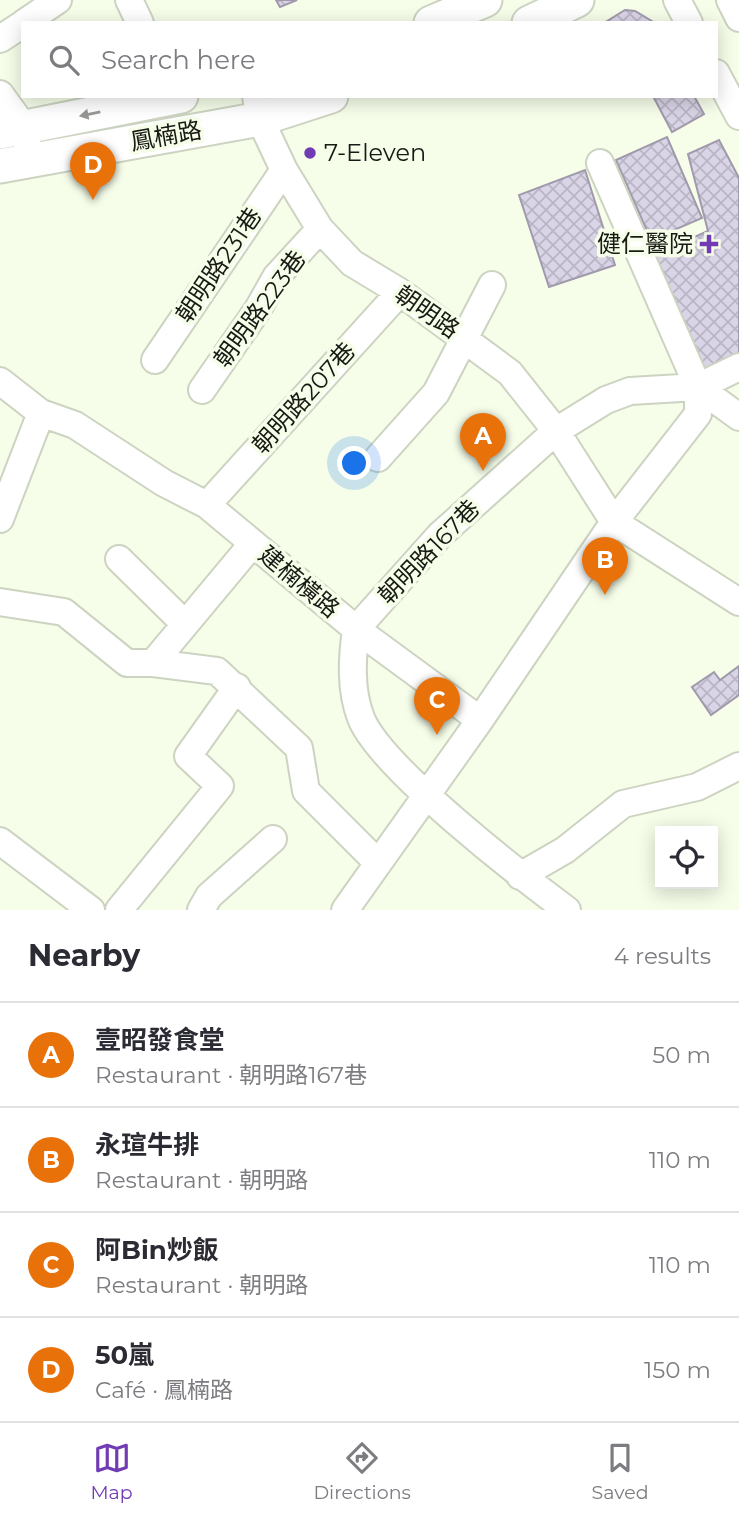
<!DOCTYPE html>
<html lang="en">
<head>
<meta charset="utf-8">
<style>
  :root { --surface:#fff; --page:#f7f7f7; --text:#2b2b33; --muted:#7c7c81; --line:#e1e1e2; --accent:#713cb3 }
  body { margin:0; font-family:Montserrat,"Noto Sans TC",sans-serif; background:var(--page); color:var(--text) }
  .controls { position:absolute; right:21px; bottom:21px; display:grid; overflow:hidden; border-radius:0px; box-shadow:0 4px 18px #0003 }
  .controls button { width:63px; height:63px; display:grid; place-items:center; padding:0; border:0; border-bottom:2px solid var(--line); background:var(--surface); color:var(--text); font:35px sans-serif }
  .you { position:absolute; left:355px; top:464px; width:24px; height:24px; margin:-18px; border:5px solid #fff; border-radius:50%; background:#1a73e8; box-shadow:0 0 0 10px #1a73e833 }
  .badge { display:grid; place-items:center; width:46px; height:46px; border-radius:50%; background:var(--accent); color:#fff; font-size:23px; font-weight:700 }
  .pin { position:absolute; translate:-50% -58px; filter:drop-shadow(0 2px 4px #0008) }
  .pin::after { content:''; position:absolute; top:37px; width:24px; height:21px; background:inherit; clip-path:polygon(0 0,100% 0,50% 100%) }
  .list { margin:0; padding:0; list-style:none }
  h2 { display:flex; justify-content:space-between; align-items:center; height:91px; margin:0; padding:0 28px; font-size:30px }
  h2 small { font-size:23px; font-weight:400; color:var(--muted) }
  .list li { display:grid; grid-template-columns:46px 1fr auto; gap:21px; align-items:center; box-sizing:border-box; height:105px; padding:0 28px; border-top:2px solid var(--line) }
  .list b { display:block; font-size:26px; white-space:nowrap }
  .list p { margin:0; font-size:23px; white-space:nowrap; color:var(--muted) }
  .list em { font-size:23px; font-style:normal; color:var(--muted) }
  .icon { flex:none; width:38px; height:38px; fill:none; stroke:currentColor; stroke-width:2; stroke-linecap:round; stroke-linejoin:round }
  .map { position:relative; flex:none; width:739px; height:910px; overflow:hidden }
  .search { position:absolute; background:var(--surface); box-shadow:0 4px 18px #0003; left:21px; right:21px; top:21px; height:77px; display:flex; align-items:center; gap:18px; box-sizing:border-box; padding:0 24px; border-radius:0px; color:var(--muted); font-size:26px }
  .sheet { height:511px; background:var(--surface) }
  nav { display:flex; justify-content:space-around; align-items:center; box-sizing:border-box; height:98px; border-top:2px solid var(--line); background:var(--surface); font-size:19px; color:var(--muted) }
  nav a { display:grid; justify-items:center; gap:4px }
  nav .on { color:var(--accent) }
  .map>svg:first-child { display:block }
</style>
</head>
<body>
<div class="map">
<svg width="739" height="910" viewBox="0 0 739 910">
  <defs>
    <pattern id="building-cross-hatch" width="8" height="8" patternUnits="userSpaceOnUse" patternTransform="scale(1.75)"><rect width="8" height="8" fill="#dad4e7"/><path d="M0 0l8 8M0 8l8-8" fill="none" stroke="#bab5c5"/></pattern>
  </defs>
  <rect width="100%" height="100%" fill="#f6feea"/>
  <path fill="url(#building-cross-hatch)" stroke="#a09aac" stroke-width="2" d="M 276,0 L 297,0 L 280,7 Z
    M 625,10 L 635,11 L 655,23 L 604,23 Z
    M 653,96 L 694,96 L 704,114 L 672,132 Z
    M 667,137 L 702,218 L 651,240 L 616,160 Z
    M 719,140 L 739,178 L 739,354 L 703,372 L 649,257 L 708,231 L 688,154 Z
    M 585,170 L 615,265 L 549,287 L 519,195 Z
    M 739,666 L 739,695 L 711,715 L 692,687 L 714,672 L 720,680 Z"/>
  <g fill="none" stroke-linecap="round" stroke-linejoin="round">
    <g stroke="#ccd4c1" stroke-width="30">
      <path id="minor" d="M 129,0 L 140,23
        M 677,0 L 689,23
        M 730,0 L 739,18
        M 24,23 L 58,0
        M 0,39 L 23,24
        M 716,73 L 739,116
        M 0,94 L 24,127 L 27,144
        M 256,96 L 260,119 L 284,170 L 320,229 L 352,263 L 400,292 L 510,373 L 556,431 L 614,522 L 739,602
        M 155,360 L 284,170
        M 0,381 L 41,413 L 75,425 L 164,483 L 207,505 L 356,629 C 352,658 350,690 361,718 C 380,767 521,876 567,910
        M 698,387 L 739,417
        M 202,390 L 258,309 L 276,277 L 320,229
        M 378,458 L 436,393 L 492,285
        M 207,505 L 400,292
        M 0,519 L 41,413
        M 119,559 L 184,623
        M 0,602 L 64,612 L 127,663 L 153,663 L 217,671 L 299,748 L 306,791 L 378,863
        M 153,663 L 253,543
        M 480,720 L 356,629 L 440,535 L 556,431 L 606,400 L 630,391 L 698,387 L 739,367
        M 0,841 L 91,910
        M 520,876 L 565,850 L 623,804 L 697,787 L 739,766
        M 119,910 L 220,786 L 188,756 L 237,687
        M 201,910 L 209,896 L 273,839
        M 345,910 L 480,720 L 614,522 L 698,414 L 698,387 L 600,163"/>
    </g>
    <g stroke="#ccd4c1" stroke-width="37">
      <path id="major" d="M 431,23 L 485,0
        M 529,23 L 577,0
        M 0,132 L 181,96
        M 0,166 L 260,119 L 331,96"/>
    </g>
    <use href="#minor" stroke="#fff" stroke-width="26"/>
    <use href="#major" stroke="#fff" stroke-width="33"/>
  </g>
  <defs><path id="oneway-solid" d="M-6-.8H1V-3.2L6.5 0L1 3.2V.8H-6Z" transform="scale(1.75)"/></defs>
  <use fill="#979895" href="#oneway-solid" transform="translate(90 114) rotate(169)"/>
  <g fill="#713cb3" stroke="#f6feea" stroke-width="2.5">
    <circle cx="310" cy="153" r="7"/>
    <path d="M705.5 233.5h7v7h7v7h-7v7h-7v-7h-7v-7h7z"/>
  </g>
  <g text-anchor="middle" stroke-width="7" stroke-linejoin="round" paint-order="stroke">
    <g font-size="24" fill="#181a14" stroke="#f6feea">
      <text transform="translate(166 136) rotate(-10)" y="8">鳳楠路</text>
      <text transform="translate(219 265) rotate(-56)" y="8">朝明路231巷</text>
      <text transform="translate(260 309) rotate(-54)" y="8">朝明路223巷</text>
      <text transform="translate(427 312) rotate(35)" y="8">朝明路</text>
      <text transform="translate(304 398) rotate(-48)" y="8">朝明路207巷</text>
      <text transform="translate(429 552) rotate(-46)" y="8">朝明路167巷</text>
      <text transform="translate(299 582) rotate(40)" y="8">建楠橫路</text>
    </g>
    <g font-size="24" fill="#181a14" stroke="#f6feea" text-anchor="start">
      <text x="324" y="161">7-Eleven</text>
      <text x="693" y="252" text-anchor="end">健仁醫院</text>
    </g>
  </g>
</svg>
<div class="controls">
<button><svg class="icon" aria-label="locate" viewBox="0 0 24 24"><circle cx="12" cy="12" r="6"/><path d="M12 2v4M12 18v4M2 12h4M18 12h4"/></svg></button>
</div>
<div class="you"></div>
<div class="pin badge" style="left:483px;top:471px;background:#e8710a">A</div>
<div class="pin badge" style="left:605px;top:595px;background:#e8710a">B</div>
<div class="pin badge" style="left:437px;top:735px;background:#e8710a">C</div>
<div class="pin badge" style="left:93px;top:200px;background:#e8710a">D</div>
<div class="search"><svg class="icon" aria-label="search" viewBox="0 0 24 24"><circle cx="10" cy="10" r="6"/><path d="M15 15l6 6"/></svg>Search here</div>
</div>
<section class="sheet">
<h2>Nearby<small>4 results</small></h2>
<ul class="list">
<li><span class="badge" style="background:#e8710a">A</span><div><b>壹昭發食堂</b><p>Restaurant · 朝明路167巷</p></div><em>50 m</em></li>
<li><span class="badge" style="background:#e8710a">B</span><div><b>永瑄牛排</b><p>Restaurant · 朝明路</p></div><em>110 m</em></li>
<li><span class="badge" style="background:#e8710a">C</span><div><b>阿Bin炒飯</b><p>Restaurant · 朝明路</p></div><em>110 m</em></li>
<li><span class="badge" style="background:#e8710a">D</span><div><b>50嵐</b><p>Café · 鳳楠路</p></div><em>150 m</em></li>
</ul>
</section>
<nav>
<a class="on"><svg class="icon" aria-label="map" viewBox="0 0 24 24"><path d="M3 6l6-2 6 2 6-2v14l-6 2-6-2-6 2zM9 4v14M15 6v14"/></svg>Map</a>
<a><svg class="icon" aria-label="directions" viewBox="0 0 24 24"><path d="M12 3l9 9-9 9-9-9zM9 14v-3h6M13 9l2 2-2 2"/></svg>Directions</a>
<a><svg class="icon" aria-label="saved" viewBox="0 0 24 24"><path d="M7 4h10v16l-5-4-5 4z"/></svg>Saved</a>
</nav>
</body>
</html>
